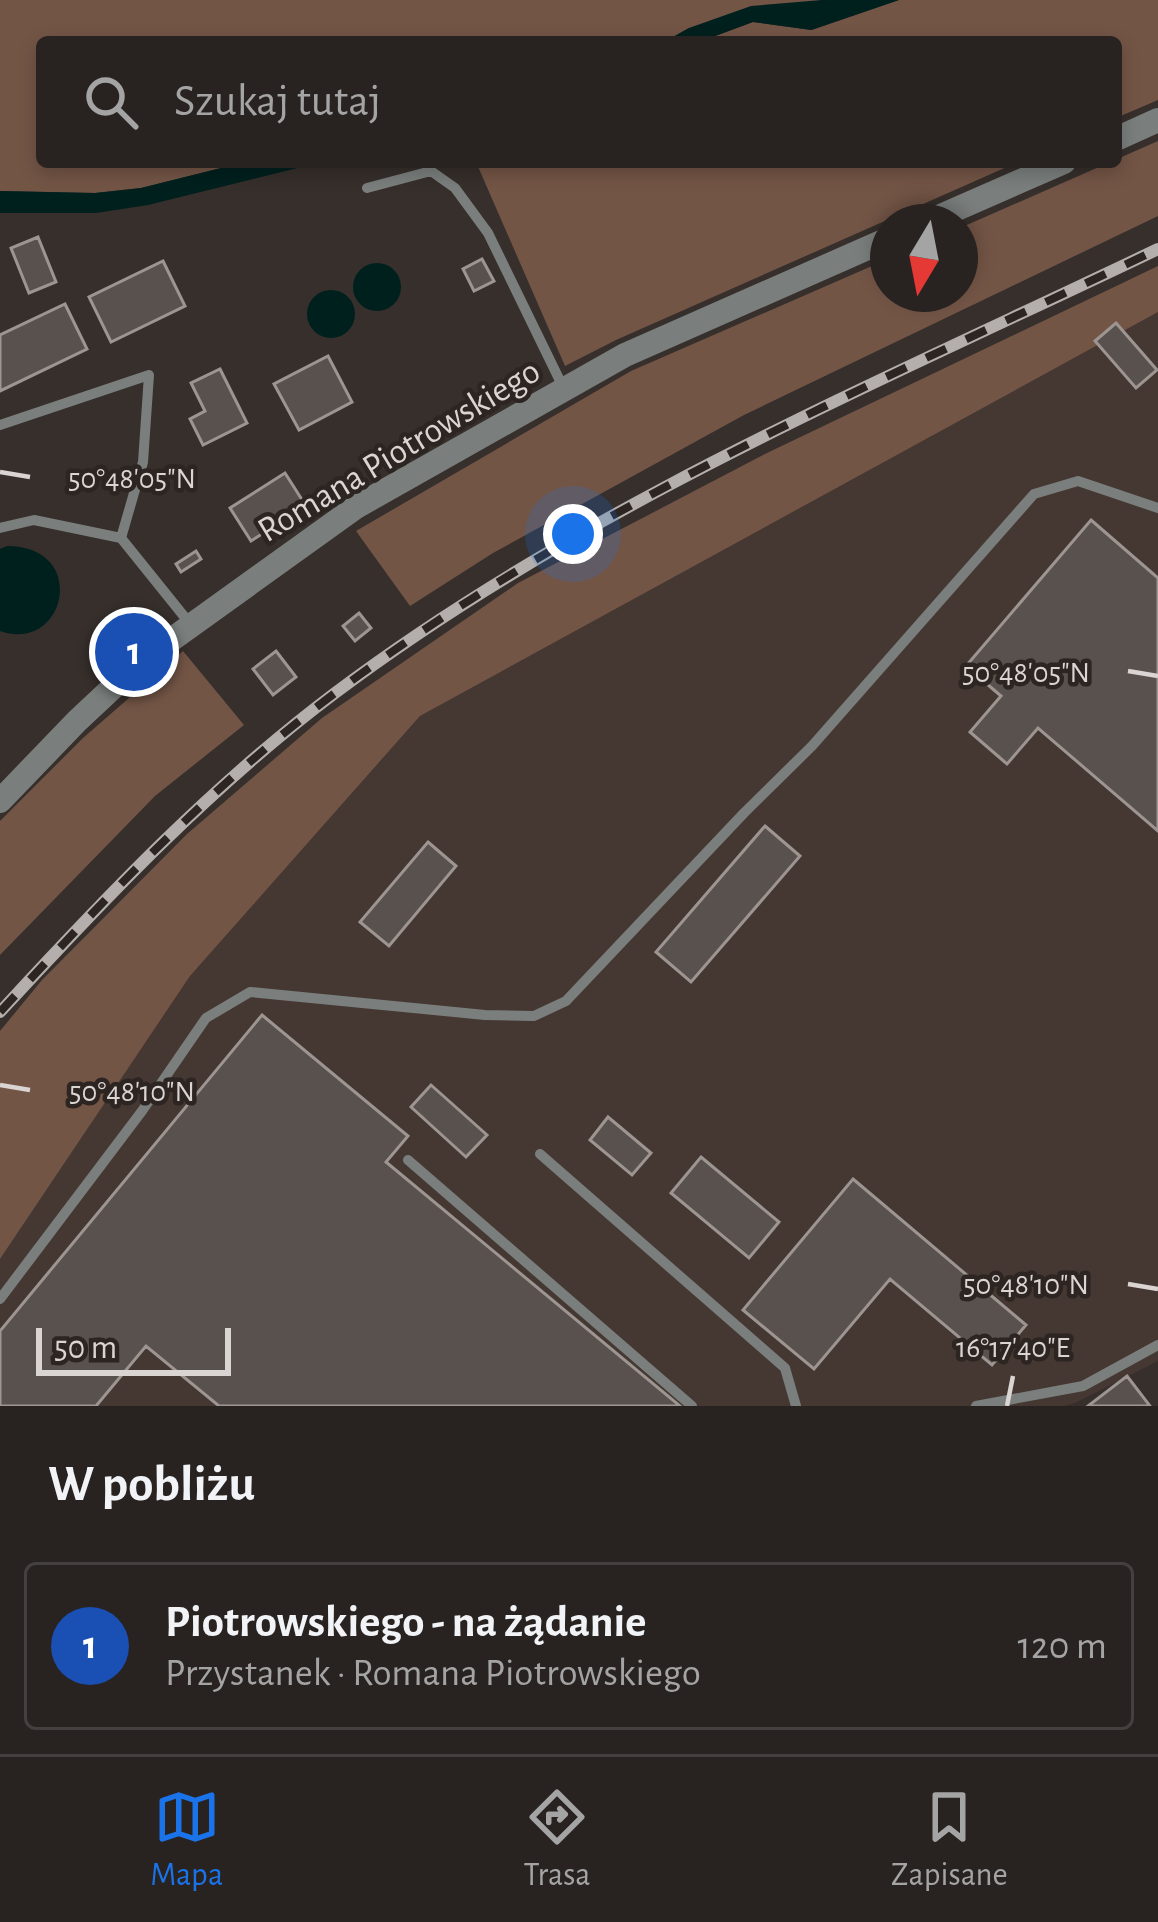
<!DOCTYPE html>
<html lang="pl">
<head>
<meta charset="utf-8">
<style>
  :root { --surface:#282321; --page:#302b2a; --text:#f1f3f6; --muted:#a5a4a5; --line:#44403f; --accent:#1a73e8 }
  body { margin:0; font-family:"Alegreya Sans",sans-serif; background:var(--page); color:var(--text) }
  .compass { position:absolute; left:870px; top:204px; width:108px; height:108px; border-radius:50%; background:var(--surface); box-shadow:0 6px 18px #0003; rotate:190deg }
  .scale { position:absolute; left:36px; bottom:30px; width:195px; box-sizing:border-box; padding-left:12px; border:6px solid #dad5d3; border-top:0; font-size:33px; line-height:42px; white-space:nowrap; color:#dad5d3; -webkit-text-stroke:9px #2c2522; paint-order:stroke }
  .you { position:absolute; left:573px; top:534px; width:42px; height:42px; margin:-30px; border:9px solid #fff; border-radius:50%; background:#1a73e8; box-shadow:0 0 0 18px #1a73e833 }
  .badge { display:grid; place-items:center; width:78px; height:78px; border-radius:50%; background:var(--accent); color:#fff; font-size:39px; font-weight:700 }
  .pin { position:absolute; translate:-50% -50%; border:6px solid #fff; box-shadow:0 3px 12px #0006 }
  .list { margin:0; padding:0; list-style:none }
  h2 { display:flex; justify-content:space-between; align-items:center; height:156px; margin:0; padding:0 48px; font-size:51px }
  h2 small { font-size:39px; font-weight:400; color:var(--muted) }
  .list li { display:grid; grid-template-columns:78px 1fr auto; gap:36px; align-items:center; box-sizing:border-box; height:168px; margin:0 24px 24px; padding:0 24px; border:3px solid var(--line); border-radius:12px }
  .list b { display:block; font-size:45px; white-space:nowrap }
  .list p { margin:0; font-size:39px; white-space:nowrap; color:var(--muted) }
  .list em { font-size:39px; font-style:normal; color:var(--muted) }
  .icon { flex:none; width:66px; height:66px; fill:none; stroke:currentColor; stroke-width:2; stroke-linecap:round; stroke-linejoin:round }
  .map { position:relative; flex:none; width:1158px; height:1406px; overflow:hidden }
  .search { position:absolute; background:var(--surface); box-shadow:0 6px 18px #0003; left:36px; right:36px; top:36px; height:132px; display:flex; align-items:center; gap:30px; box-sizing:border-box; padding:0 42px; border-radius:12px; color:var(--muted); font-size:45px }
  .sheet { height:348px; background:var(--surface) }
  nav { display:flex; justify-content:space-around; align-items:center; box-sizing:border-box; height:168px; border-top:3px solid var(--line); background:var(--surface); font-size:33px; color:var(--muted) }
  nav a { display:grid; justify-items:center; gap:6px }
  nav .on { color:var(--accent) }
  .map>svg:first-child { display:block }
</style>
</head>
<body>
<div class="map">
<svg width="1158" height="1406" viewBox="0 0 1158 1406">
  <rect width="100%" height="100%" fill="#362f2c"/>
  <path fill="#453832" d="M 1158,312 L 1158,1361 L 1075,1403 L 1064,1406 L 0,1406 L 0,1259 L 190,976 L 420,716 Z"/>
  <path fill="#735546" d="M 0,0 L 822,0 L 689,28 L 664,42 L 42,42 L 42,162 L 245,162 L 141,188 L 95,193 L 0,191 Z
    M 899,0 L 1158,0 L 1158,100 L 1116,118 L 1116,42 L 699,42 L 753,22 L 812,30 Z
    M 1158,141 L 1158,216 L 744,415 L 493,553 L 410,606 L 356,531 L 631,371 L 888,259 L 888,294 L 960,294 L 960,228 Z
    M 476,162 L 1018,162 L 616,340 L 565,366 Z
    M 1158,266 L 1158,312 L 420,716 L 190,976 L 0,1259 L 0,1031 L 42,980 L 187,834 L 322,718 L 518,583 L 767,453 Z
    M 183,651 L 244,725 L 155,796 L 0,955 L 0,821 L 83,738 Z"/>
  <path fill="#00201e" d="M 822,0 L 899,0 L 811,30 L 753,22 L 699,42 L 664,42 L 689,28 L 751,6 Z
    M 245,162 L 322,162 L 148,205 L 96,213 L 0,213 L 0,191 L 95,193 L 141,188 Z
    M353 287a24 24 0 1 1 48 0a24 24 0 1 1-48 0Z
    M307 314a24 24 0 1 1 48 0a24 24 0 1 1-48 0Z
    M 7,546 C 90,546 66,654 0,631 L 0,549 Z"/>
  <path fill="#58514d" stroke="#9d9591" stroke-width="3" d="M 38,237 L 56,282 L 29,293 L 11,248 Z
    M 482,259 L 494,281 L 474,291 L 463,269 Z
    M 163,261 L 185,306 L 111,342 L 89,297 Z
    M 65,304 L 87,349 L 0,391 L 0,335 Z
    M 1116,323 L 1157,370 L 1136,388 L 1095,341 Z
    M 328,356 L 352,402 L 299,430 L 274,384 Z
    M 220,369 L 247,423 L 203,445 L 190,419 L 205,411 L 191,383 Z
    M 285,473 L 306,506 L 251,541 L 230,508 Z
    M 1091,520 L 1158,578 L 1158,831 L 1038,728 L 1007,764 L 970,732 L 1001,696 L 966,666 Z
    M 196,551 L 201,559 L 181,572 L 176,564 Z
    M 359,613 L 371,628 L 355,641 L 343,626 Z
    M 276,651 L 296,677 L 273,695 L 253,669 Z
    M 765,826 L 800,856 L 691,982 L 656,952 Z
    M 428,842 L 456,866 L 389,946 L 360,922 Z
    M 262,1015 L 408,1136 L 386,1162 L 680,1406 L 219,1406 L 146,1346 L 96,1406 L 0,1406 L 0,1331 Z
    M 431,1085 L 487,1135 L 466,1157 L 411,1107 Z
    M 608,1117 L 651,1153 L 632,1175 L 590,1140 Z
    M 701,1157 L 779,1222 L 749,1258 L 671,1193 Z
    M 853,1179 L 1026,1325 L 992,1365 L 890,1279 L 814,1369 L 743,1310 Z
    M 1127,1376 L 1150,1406 L 1088,1406 Z"/>
  <g fill="none" stroke-linecap="round" stroke-linejoin="round">
    <path stroke="#7a7f7e" stroke-width="10" d="M 367,188 L 431,171 L 455,188 L 488,233 L 564,389
      M 0,425 L 149,375 L 143,462 L 121,538
      M 0,528 L 34,520 L 121,538 L 191,625
      M 540,1154 L 785,1368 L 796,1406
      M 408,1160 L 692,1406
      M 0,1299 L 142,1111 L 206,1018 L 250,992 L 485,1015 L 534,1016 L 566,1001 L 744,813 L 812,746 L 1034,494 L 1078,481 L 1158,508
      M 976,1406 L 1083,1386 L 1158,1345"/>
    <path stroke="#7a7f7e" stroke-width="24" d="M 1116,139 L 1158,120
      M 927,222 L 1064,162
      M 0,801 L 77,721 L 139,663 L 356,507 L 625,355 L 888,239"/>
    <g stroke="#b4afac" stroke-width="12">
      <path id="rail" d="M 0,1012 C 106,897 210,787 335,693 C 585,505 878,383 1158,249"/>
    </g>
    <use href="#rail" stroke="#2c2522" stroke-width="8" stroke-dasharray="22" stroke-linecap="butt"/>
  </g>
  <path fill="none" stroke="#dad5d3" stroke-width="4.5" d="M 0,472 L 30,477M 1128,671 L 1158,676M 0,1085 L 30,1090M 1128,1284 L 1158,1289M 1007,1406 L 1013,1376"/>
  <g text-anchor="middle" stroke-width="9" stroke-linejoin="round" paint-order="stroke">
    <g font-size="36" fill="#dad5d3" stroke="#2c2522">
      <text transform="translate(398 449) rotate(-31)" y="13">Romana Piotrowskiego</text>
    </g>
  </g>
  <g font-size="30" text-anchor="middle" fill="#dad5d3" stroke="#2c2522" stroke-width="9" stroke-linejoin="round" paint-order="stroke">
    <text x="132" y="488">50°48'05"N</text>
    <text x="1026" y="682">50°48'05"N</text>
    <text x="132" y="1101">50°48'10"N</text>
    <text x="1026" y="1294">50°48'10"N</text>
    <text x="1013" y="1357">16°17'40"E</text>
  </g>
</svg>
<svg class="compass" viewBox="-18 -18 36 36"><path d="M0-13l5 13h-10z" fill="#e53935"/><path d="M0 13l5-13h-10z" fill="#a5a4a5"/></svg>
<div class="scale">50 m</div>
<div class="you"></div>
<div class="pin badge" style="left:134px;top:652px;background:#1a4fb4">1</div>
<div class="search"><svg class="icon" aria-label="search" viewBox="0 0 24 24"><circle cx="10" cy="10" r="6"/><path d="M15 15l6 6"/></svg>Szukaj tutaj</div>
</div>
<section class="sheet">
<h2>W pobliżu<small></small></h2>
<ul class="list">
<li><span class="badge" style="background:#1a4fb4">1</span><div><b>Piotrowskiego - na żądanie</b><p>Przystanek · Romana Piotrowskiego</p></div><em>120 m</em></li>
</ul>
</section>
<nav>
<a class="on"><svg class="icon" aria-label="map" viewBox="0 0 24 24"><path d="M3 6l6-2 6 2 6-2v14l-6 2-6-2-6 2zM9 4v14M15 6v14"/></svg>Mapa</a>
<a><svg class="icon" aria-label="directions" viewBox="0 0 24 24"><path d="M12 3l9 9-9 9-9-9zM9 14v-3h6M13 9l2 2-2 2"/></svg>Trasa</a>
<a><svg class="icon" aria-label="saved" viewBox="0 0 24 24"><path d="M7 4h10v16l-5-4-5 4z"/></svg>Zapisane</a>
</nav>
</body>
</html>
